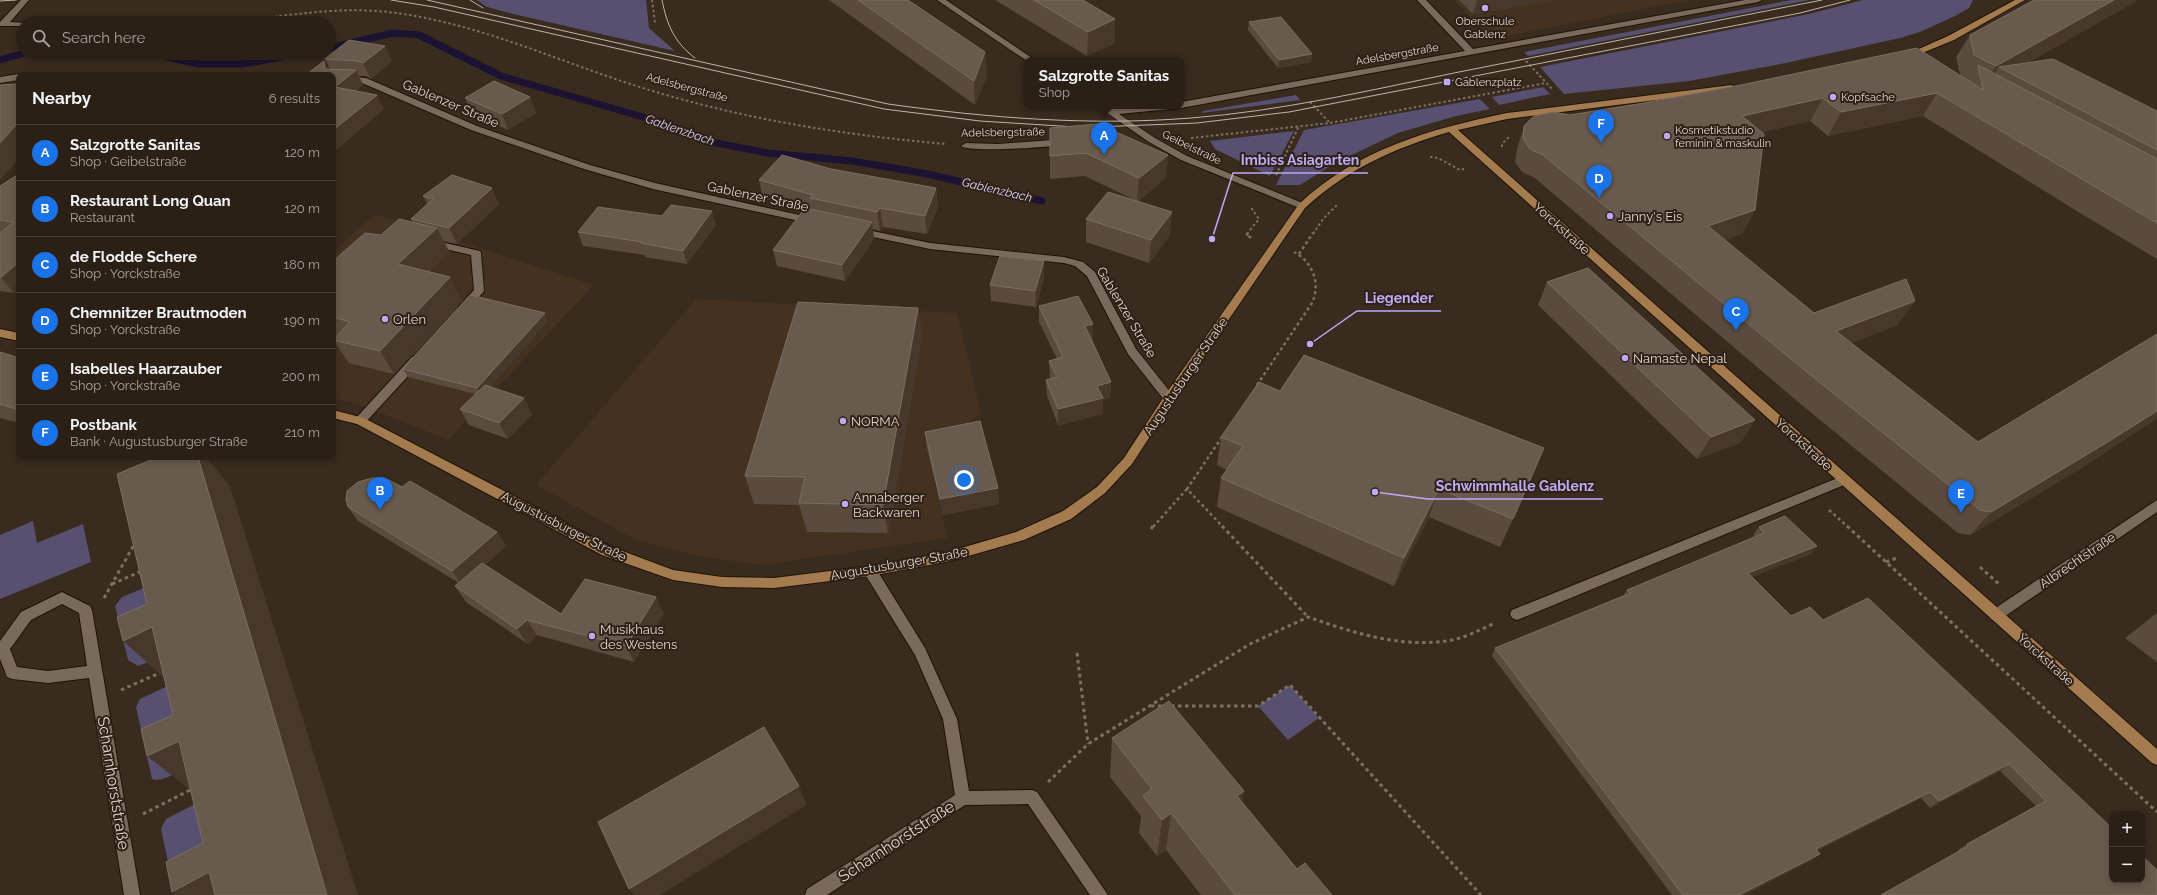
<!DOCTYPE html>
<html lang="en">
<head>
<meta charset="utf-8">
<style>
  :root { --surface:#2b2016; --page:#372d23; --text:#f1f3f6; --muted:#a6a3a1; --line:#473e35; --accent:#1a73e8 }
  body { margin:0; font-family:Raleway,sans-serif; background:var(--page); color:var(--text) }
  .controls { position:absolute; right:12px; bottom:12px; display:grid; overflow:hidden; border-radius:8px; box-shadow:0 2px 6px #0003 }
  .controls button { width:36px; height:36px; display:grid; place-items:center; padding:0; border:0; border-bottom:1px solid var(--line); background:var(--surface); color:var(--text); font:20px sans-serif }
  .you { position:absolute; left:964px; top:480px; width:14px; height:14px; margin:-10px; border:3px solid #fff; border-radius:50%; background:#1a73e8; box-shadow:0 0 0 6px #1a73e833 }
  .badge { display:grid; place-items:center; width:26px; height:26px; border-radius:50%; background:var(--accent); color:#fff; font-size:13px; font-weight:700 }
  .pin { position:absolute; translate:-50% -33px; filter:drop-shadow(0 1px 2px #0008) }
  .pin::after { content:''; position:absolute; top:21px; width:14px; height:12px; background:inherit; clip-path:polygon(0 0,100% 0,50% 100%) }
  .popup { position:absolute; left:1024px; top:57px; width:160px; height:52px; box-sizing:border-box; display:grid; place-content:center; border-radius:8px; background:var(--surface); filter:drop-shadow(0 1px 3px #0005); font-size:13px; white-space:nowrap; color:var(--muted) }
  .popup b { font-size:15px; color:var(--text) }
  .popup::after { content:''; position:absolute; left:50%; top:100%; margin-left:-8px; border:8px solid transparent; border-top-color:var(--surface) }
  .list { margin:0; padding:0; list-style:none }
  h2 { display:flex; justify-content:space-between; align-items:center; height:52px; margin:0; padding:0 16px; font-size:17px }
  h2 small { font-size:13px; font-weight:400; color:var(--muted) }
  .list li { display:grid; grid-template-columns:26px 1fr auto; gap:12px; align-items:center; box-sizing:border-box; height:56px; padding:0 16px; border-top:1px solid var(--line) }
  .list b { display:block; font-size:15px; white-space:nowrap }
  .list p { margin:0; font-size:13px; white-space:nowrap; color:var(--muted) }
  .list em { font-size:13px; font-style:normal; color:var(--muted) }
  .icon { flex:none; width:22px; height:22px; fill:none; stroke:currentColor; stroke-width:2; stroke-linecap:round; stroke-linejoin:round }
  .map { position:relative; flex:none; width:2157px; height:895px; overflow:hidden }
  .search { position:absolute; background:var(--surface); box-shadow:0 2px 6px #0003; left:16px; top:16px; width:320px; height:44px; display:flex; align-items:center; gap:10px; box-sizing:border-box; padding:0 14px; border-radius:22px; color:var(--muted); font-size:15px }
  .panel { position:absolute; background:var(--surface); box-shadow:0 2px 6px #0003; left:16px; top:72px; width:320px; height:388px; border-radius:8px }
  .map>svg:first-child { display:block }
</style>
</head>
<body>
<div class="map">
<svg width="2157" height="895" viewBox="0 0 2157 895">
  <rect width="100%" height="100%" fill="#392b1e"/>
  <path fill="#44311f" d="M 1454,0 L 1689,0 L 1492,39 Z
    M 375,214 L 594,285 L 448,440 L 358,404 L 333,398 L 333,252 Z
    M 696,299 L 957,313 L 981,413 L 929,453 L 947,538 L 762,565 L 697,556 L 634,539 L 536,485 Z"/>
  <path fill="#575070" d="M 477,0 L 646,0 L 649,28 L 675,51 L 509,13 L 487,7 Z
    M 1791,0 L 1810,0 L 1528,56 L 1524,52 Z
    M 1863,0 L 1973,0 L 1969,8 L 1955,16 L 1920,32 L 1900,38 L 1781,64 L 1689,81 L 1564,94 L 1540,67 L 1809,14 Z
    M 1543,87 L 1550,94 L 1499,105 L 1492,97 Z
    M 1296,95 L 1300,100 L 1201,113 L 1203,111 Z
    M 1480,99 L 1490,109 L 1456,116 L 1398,133 L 1335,163 L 1300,185 L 1276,185 L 1304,130 Z
    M 1294,131 L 1270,176 L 1215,149 L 1210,141 Z
    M 33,521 L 37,543 L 83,524 L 91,562 L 0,599 L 0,535 Z
    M 173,576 L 162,657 L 138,666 L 128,660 L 115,606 L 122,597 Z
    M 197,672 L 188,767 C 179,771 161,783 152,779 L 136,707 L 140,699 Z
    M 1290,685 L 1319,718 L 1288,740 L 1258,706 Z
    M 226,788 L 216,895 L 175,895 L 161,829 L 166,819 Z"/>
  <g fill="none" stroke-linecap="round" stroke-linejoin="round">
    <path stroke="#1c1231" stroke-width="7" d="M 329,48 L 393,33 L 419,35 L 501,76 L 664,123 L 706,141 L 768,153 L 852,161 L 928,174 L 1042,201
      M 149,53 L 198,64 L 242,64 L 306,53
      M 0,60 L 24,53"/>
    <g stroke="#201307" stroke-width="2">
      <path id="minor" d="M 21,0 L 29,0 L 10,22 L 26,23 L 23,23 L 23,26 L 0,26 L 0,22 Z
        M 937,0 L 946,0 L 1035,60 L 1027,61 Z
        M 1417,0 L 1426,0 L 1473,49 L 1745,0 L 1762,0 L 1758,2 L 1181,108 L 1119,114 L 1155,138 L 1187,156 L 1305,204 L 1305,208 L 1302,209 L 1181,160 L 1149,142 L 1097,106 L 1107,106 L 1112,109 L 1145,106 L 1181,106 L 1181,102 L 1465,51 Z
        M 133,21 L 199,21 L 203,23 L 132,23 Z
        M 19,74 L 21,75 L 19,75 L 19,80 L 0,83 L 0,77 Z
        M 333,76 L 366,78 L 477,126 L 590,165 L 655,183 L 813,218 L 818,221 L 813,224 L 653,189 L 584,169 L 471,130 L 362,83 L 333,82 Z
        M 1065,139 L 1070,142 L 1068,144 C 1055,147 968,153 961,146 L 966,143 L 998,144 Z
        M 858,228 L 930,243 L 1064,257 L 1083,262 L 1095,272 L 1136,349 L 1175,398 L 1169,402 L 1165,401 L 1128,354 L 1087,276 L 1075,266 L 1064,263 L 930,249 L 854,233 L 854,229 Z
        M 432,240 L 480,251 L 481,253 L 484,291 L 467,311 L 459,311 L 458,308 L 474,290 L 471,255 L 428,245 L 428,241 Z
        M 416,356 L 420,357 L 422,360 L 420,363 L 364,424 L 356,424 L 354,421 L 356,418 L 412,357 Z
        M 1845,475 L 1849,477 L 1851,480 L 1849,483 L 1522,618 L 1517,620 L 1512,618 L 1510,614 L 1512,610 Z
        M 2157,500 L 2157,512 L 2001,619 L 1996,621 L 1991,619 L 1989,615 L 1991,611 Z
        M 870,566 L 875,567 L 925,648 L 957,719 L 969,791 L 1032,790 L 1037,792 L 1108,895 L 1090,895 L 1028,804 L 965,805 L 827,895 L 805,895 L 807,889 L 955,795 L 943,719 L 915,655 L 863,571 L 865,567 Z
        M 62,592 L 90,606 L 92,610 L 140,895 L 124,895 L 89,678 L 48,683 L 12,679 L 7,677 L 0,659 L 0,641 L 21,612 ZM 62,604 L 79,613 L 87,666 L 48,671 L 17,667 L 10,649 L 31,620 Z"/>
    </g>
    <g stroke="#201307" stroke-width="2">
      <path id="major" d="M 2015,0 L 2025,0 L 1954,40 L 1910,58 L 1903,56 L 1948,36 Z
        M 1732,85 L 1736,88 L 1735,90 L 1507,119 L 1458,130 L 2157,749 L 2157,765 L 2152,763 L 1449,132 C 1395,148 1347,169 1305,208 L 1173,401 L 1132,464 L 1105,493 L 1071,519 L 1024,540 L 951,561 L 870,576 L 774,588 L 722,587 L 673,580 L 602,555 L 357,424 L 333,418 L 333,410 L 364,418 L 612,547 L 673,570 L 722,577 L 774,578 L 870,566 L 951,551 L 1016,532 L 1063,511 L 1097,487 L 1124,458 L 1165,395 L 1299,204 C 1358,149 1430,129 1507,113 Z
        M 0,329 L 19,333 L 19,341 L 0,337 Z"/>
    </g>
    <path stroke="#7c7065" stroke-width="2" stroke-dasharray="2.5 2.5" stroke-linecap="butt" d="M 652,0 L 655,23
      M 225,23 C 279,17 333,6 388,12 C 477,22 559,62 643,88 C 742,119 843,135 946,144
      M 1526,61 L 1553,90
      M 1310,102 L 1330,123
      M 1191,138 L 1330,123 L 1546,83
      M 1502,147 L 1502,144 L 1509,137
      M 1430,157 L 1438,158 L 1460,170 L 1464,169
      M 1276,175 L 1299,126
      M 1247,234 L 1259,219 L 1250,206
      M 1313,234 L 1323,219 L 1338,204"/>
    <path stroke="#7c7065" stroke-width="2.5" stroke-dasharray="3 3" stroke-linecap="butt" d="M 1248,233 L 1246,236 L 1254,238
      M 1299,254 L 1313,233
      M 1257,385 L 1312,303 C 1321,284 1313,262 1294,252
      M 1222,437 L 1187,489 L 1223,527
      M 1829,510 L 1848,527
      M 1153,527 L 1187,489"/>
    <path stroke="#7c7065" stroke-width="3" stroke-dasharray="3.5 3.5" stroke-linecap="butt" d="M 1222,526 L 1308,617
      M 1847,526 L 2157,812
      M 1151,529 L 1153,526
      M 1886,562 L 1899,557
      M 1980,567 L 2000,585
      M 112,584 L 142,571
      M 104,598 L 135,543
      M 1077,653 L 1088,744
      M 121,690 L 162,672
      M 1151,706 L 1164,706
      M 1171,706 L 1258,706 L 1290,685 L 1481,895
      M 1048,782 L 1088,744 L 1250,644 L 1308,617 C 1354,633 1403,649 1452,640 C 1467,637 1481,629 1495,623
      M 143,814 L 192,789"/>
    <use href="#minor" fill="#7a6a5b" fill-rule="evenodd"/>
    <use href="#major" fill="#a47a4f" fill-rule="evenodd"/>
    <path stroke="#bfb5ac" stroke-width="1" d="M 391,0 L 434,7 L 884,109 L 980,121 L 1076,127
      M 427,0 L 888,104 C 989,118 1090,126 1191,118 C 1280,111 1367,91 1454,73 C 1576,49 1699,24 1822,0
      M 470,0 L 483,8
      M 662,0 C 667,25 674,42 695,58
      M 0,1 L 16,0
      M 1096,127 L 1197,123 L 1289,112 L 1800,13 L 1850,0"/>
  </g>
  <path fill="#5a4b3e" d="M 829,0 L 908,0 L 985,52 L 987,76 L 975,105 Z
    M 995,0 L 1083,0 L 1115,43 L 1087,56 Z
    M 1459,0 L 1556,0 L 1473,14 Z
    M 2034,0 L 2138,0 L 2027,63 L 2157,111 L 2157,259 L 2085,216 L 1923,116 L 1828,136 L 1810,121 L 1762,132 L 1755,210 L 1742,234 L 1725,240 L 1814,313 L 1898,325 L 1851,343 L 1978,442 L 2083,467 L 1970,535 L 1958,533 L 1797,401 L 1535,178 L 1522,172 L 1515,162 L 1517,149 L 1524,126 L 1570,115 L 1960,75 L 1956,57 L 1970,35 Z
    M 1249,22 L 1312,54 L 1311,62 L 1278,68 L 1248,30 Z
    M 325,59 L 392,61 L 371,79 L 366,76 L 359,76 L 363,85 L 356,91 L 384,109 L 333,152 L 328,69 L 330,69 Z
    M 530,97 L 536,113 L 508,130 L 472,114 L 465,98 Z
    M 1050,128 L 1166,178 L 1138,201 L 1170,235 L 1149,263 L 1086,242 L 1086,219 L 1135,200 L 1085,176 L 1050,179 Z
    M 831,169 L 936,188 L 938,206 L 927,234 L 883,227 L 880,231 L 873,229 L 874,239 L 845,281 L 777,266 L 773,250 L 804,209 L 763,198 L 759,180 Z
    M 19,174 L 19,289 L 14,293 L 0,291 L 0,186 Z
    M 423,196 L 499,204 L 457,244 L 444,241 L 449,251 L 428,272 L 462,301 L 394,374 L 349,363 L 333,340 L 336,337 L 333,336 L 333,261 L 381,235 L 413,223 L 411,219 L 428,205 Z
    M 716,225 L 687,264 L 645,257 L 645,255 L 583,246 L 578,232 Z
    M 1044,261 L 1044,277 L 1036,307 L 991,301 L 990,285 Z
    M 1547,282 L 1755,420 L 1740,443 L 1697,459 L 1538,305 Z
    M 1039,306 L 1093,324 L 1093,340 L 1092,340 L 1111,382 L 1110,398 L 1103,400 L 1103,414 L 1058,425 L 1047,396 L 1046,380 L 1051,379 L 1050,377 L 1049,361 L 1057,359 L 1039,322 Z
    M 918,308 L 922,337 L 888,533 L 807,532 L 799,505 L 754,504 L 745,476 Z
    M 548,321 L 490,387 L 524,398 L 532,414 L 508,439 L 469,425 L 460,409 L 475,394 L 408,377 L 403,369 Z
    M 0,352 L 19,358 L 19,423 L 0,418 Z
    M 1259,382 L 1513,519 L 1500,547 L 1429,517 L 1394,586 L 1217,507 L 1221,478 L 1227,470 L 1217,465 L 1221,437 Z
    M 925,432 L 998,488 L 999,504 L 943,515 L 927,448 Z
    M 402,487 L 497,532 L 506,546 L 485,565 L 561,614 L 664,613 L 634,662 L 537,635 L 528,644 L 466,602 L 455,586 L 459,583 L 358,521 L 348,507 Z
    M 1759,527 L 1817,546 L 1811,554 L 1752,577 L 1791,616 L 1823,620 L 2112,828 L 1959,851 L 1958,850 L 1967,844 L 2036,806 L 2000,771 L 1930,808 L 1921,798 L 1817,851 L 1812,860 L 1744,895 L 1672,895 L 1492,656 L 1495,648 L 1623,596 L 1627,590 L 1755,537 L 1753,535 Z
    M 2157,613 L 2157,662 L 2125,638 Z
    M 1112,738 L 1244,791 L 1242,802 L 1297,869 L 1332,895 L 1201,895 L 1166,850 L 1157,856 L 1139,833 L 1141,816 L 1110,777 Z"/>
  <path fill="#47382b" d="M 1477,0 L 1556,0 L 1473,14 Z
    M 2114,0 L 2138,0 L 2010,72 L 1999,67 L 1988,85 L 1983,86 L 1996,66 Z
    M 1115,19 L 1115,43 L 1087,56 L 1088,32 Z
    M 385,46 L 392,61 L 371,79 L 363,63 Z
    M 985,52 L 987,76 L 975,105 L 974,81 Z
    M 1312,54 L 1311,62 L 1278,68 L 1279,60 Z
    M 324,61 L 331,75 L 325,69 Z
    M 356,70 L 363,85 L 343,102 L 335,87 Z
    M 1937,93 L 1923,116 L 1828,136 L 1841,112 Z
    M 377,95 L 384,109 L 333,152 L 333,130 Z
    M 530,97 L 536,113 L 508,130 L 502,114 Z
    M 1823,98 L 1810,121 L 1731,139 L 1742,116 Z
    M 19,122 L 19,159 L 0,180 L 0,143 Z
    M 1168,155 L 1166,178 L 1137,201 L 1139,178 Z
    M 492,188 L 499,204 L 457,244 L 449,228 Z
    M 936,188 L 938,206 L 927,234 L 925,216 Z
    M 880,208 L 883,227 L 880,231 L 877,212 Z
    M 1755,210 L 1742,234 L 1696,250 L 1708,226 Z
    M 712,211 L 716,225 L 687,264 L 683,251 Z
    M 1172,212 L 1170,235 L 1149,263 L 1151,240 Z
    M 872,222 L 874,239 L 845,281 L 842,265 Z
    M 437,228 L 449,251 L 411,287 L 398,264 Z
    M 1044,261 L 1044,277 L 1036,307 L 1035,291 Z
    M 19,262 L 19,289 L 14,293 L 1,278 Z
    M 450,277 L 462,301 L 394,374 L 380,351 Z
    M 1915,301 L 1898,325 L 1820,355 L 1836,331 Z
    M 918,308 L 922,337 L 888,533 L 883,505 Z
    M 545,313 L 548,321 L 482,396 L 477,388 Z
    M 1093,324 L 1093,340 L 1085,342 L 1085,326 Z
    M 1111,382 L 1110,398 L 1103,400 L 1103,414 L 1058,425 L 1058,409 L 1097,386 Z
    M 524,398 L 532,414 L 508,439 L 499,423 Z
    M 2157,411 L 2157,419 L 2083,467 L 1970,535 L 1991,512 Z
    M 1755,420 L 1740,443 L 1697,459 L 1711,437 Z
    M 198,457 L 206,457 L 230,486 L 358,895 L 327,895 Z
    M 998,488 L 999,504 L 943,515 L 940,499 Z
    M 1439,489 L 1429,517 L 1394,586 L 1404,558 Z
    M 497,532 L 506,546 L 462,585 L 452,571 Z
    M 1817,546 L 1811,554 L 1742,581 L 1748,573 Z
    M 656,597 L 664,613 L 634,662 L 626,646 Z
    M 527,620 L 537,635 L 528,644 L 517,629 Z
    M 152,627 L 168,681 L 123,641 Z
    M 179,741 L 194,793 L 147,756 Z
    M 2009,764 L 2000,771 L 1930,808 L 1939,801 Z
    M 799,786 L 807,805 L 660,895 L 634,895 L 629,889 Z
    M 1244,791 L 1235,828 L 1237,796 Z
    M 1930,792 L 1921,798 L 1808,856 L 1816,849 Z
    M 1171,813 L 1166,850 L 1157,856 L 1162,820 Z
    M 1820,854 L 1812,860 L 1744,895 L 1739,895 Z
    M 209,872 L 242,895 L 177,895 L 172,892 Z"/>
  <path fill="#685a4d" stroke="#7b6e62" d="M 858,0 L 908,0 L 985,52 L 974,81 Z
    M 1034,0 L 1083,0 L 1115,19 L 1088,32 Z
    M 2034,0 L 2114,0 L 1996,66 L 1974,55 L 1970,35 Z
    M 1281,17 L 1312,54 L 1279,60 L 1249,22 Z
    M 349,40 L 385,46 L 363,63 L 358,61 L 325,59 Z
    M 1917,48 L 1983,90 L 1978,65 L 2157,159 L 2157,223 L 2104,192 L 1937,93 L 1841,112 L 1823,98 L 1742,116 L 1764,134 L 1755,210 L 1708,226 L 1814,313 L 1906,279 L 1915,301 L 1836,331 L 1978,442 L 2157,334 L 2157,411 L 2106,443 L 1991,512 L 1980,510 L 1813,377 L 1543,155 L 1530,149 L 1523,138 L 1524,126 L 1534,116 L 1554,112 L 1570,115 L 1644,103 L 1741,85 Z
    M 2053,59 L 2157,111 L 2157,150 L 1999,67 Z
    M 324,61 L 325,69 L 356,70 L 335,87 L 377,95 L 333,130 L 333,75 L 306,75 Z
    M 494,81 L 530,97 L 502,114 L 465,98 Z
    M 19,84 L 19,105 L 16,109 L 19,108 L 19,122 L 0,143 L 0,85 Z
    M 1098,124 L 1168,155 L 1139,178 L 1086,153 L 1050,156 L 1050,128 Z
    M 782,155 L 831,169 L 936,188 L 925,216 L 880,208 L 877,212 L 810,198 L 813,195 L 759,180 Z
    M 19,174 L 19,262 L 0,278 L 0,233 L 14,222 L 0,220 L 0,186 Z
    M 452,175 L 492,188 L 449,228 L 411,219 L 433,199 L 423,196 Z
    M 1108,192 L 1172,212 L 1151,240 L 1086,219 Z
    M 671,205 L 712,211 L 683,251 L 641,243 L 642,242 L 578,232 L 598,207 L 662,216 Z
    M 805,208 L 872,222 L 842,265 L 773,250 Z
    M 399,219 L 437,228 L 398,264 L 450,277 L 380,351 L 333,340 L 350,322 L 333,317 L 333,261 L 365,233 L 381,235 Z
    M 1000,256 L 1044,261 L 1035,291 L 990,285 Z
    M 1588,268 L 1755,420 L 1711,437 L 1547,282 Z
    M 470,295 L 545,313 L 477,388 L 403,369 Z
    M 1078,296 L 1093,324 L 1085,326 L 1111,382 L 1097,386 L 1103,398 L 1058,409 L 1046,380 L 1057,377 L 1049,361 L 1063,357 L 1039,306 Z
    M 798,302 L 918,308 L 883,505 L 799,503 L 805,477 L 745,476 Z
    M 0,352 L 19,358 L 19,410 L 0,404 Z
    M 1304,355 L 1544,448 L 1513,519 L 1439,489 L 1404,558 L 1221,478 L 1243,446 L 1221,437 L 1259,382 L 1280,391 Z
    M 485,385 L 524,398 L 499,423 L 460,409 Z
    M 980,421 L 998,488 L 940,499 L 925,432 Z
    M 158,457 L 198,457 L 327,895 L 215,895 L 209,872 L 172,892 L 166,862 L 203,843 L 179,741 L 147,756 L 141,729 L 173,715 L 152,627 L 123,641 L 117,617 L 147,604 L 117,474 Z
    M 372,478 L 385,478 L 402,487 L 410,481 L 497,532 L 452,571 L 348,507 L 346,499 L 347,491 L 358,482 Z
    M 1785,516 L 1817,546 L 1748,573 L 1791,616 L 1810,607 L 1823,620 L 1868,598 L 2112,828 L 2112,880 L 2142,880 L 2142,856 L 2157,870 L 2157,895 L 1881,895 L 1968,846 L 1967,844 L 2046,801 L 2009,764 L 1939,801 L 1930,792 L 1816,849 L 1820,854 L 1739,895 L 1683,895 L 1495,648 L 1631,593 L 1627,590 L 1764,533 L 1759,527 Z
    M 482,563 L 561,614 L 585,579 L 656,597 L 626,646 L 527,620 L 517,629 L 455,586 Z
    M 1169,701 L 1244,791 L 1237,796 L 1297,869 L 1305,863 L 1332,895 L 1235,895 L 1171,813 L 1162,820 L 1143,796 L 1152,789 L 1112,738 Z
    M 764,727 L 799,786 L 629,889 L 598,822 Z"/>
  <g fill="#bcaaf5" stroke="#2f2115" stroke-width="1.5">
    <circle cx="1485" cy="8" r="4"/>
    <rect x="1443" y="78" width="8" height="8" rx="2"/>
    <circle cx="1833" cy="97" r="4"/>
    <circle cx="1667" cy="136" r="4"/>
    <circle cx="1610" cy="216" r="4"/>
    <circle cx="385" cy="319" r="4"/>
    <circle cx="1625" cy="358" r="4"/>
    <circle cx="843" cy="421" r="4"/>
    <circle cx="845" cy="504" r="4"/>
    <circle cx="592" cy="636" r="4"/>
  </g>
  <g text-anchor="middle" stroke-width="4" stroke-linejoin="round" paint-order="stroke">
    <g font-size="11" fill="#dfd6ce" stroke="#2f2115" text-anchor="start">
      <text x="1485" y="25" text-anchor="middle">Oberschule<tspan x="1485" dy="13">Gablenz</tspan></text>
      <text x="1455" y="86">Gablenzplatz</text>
      <text x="1841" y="101">Kopfsache</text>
      <text x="1675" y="134">Kosmetikstudio<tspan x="1675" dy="13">feminin &amp; maskulin</tspan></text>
    </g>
    <g font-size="11" fill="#dfd6ce" stroke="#2f2115">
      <text transform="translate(1397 54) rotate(-10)" y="4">Adelsbergstraße</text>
      <text transform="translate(687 87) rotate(15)" y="4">Adelsbergstraße</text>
      <text transform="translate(1003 132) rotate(-1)" y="4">Adelsbergstraße</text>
      <text transform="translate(1192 147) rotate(26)" y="4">Geibelstraße</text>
    </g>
    <g font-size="12" font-style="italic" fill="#dcd4fb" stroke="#2f2115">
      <text transform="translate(680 130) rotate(19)" y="4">Gablenzbach</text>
      <text transform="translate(997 190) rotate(13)" y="4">Gablenzbach</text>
    </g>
    <g font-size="13" fill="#dfd6ce" stroke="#2f2115">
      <text transform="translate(451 103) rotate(23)" y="5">Gablenzer Straße</text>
      <text transform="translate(758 196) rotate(12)" y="5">Gablenzer Straße</text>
      <text transform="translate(1562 228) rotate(42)" y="5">Yorckstraße</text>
      <text transform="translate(1127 312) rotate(59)" y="5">Gablenzer Straße</text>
      <text transform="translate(1185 376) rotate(-56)" y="5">Augustusburger Straße</text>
      <text transform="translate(1804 444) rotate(42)" y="5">Yorckstraße</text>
      <text transform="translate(564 526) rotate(27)" y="5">Augustusburger Straße</text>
      <text transform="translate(2077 560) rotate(-34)" y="5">Albrechtstraße</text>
      <text transform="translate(899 563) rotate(-10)" y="5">Augustusburger Straße</text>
      <text transform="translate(2046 659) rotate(42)" y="5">Yorckstraße</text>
    </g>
    <g font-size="13" fill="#dfd6ce" stroke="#2f2115" text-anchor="start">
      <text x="1618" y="221">Janny's Eis</text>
      <text x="393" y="324">Orlen</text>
      <text x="1633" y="363">Namaste Nepal</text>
      <text x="851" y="426">NORMA</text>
      <text x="853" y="502">Annaberger<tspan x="853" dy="15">Backwaren</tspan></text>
      <text x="600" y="634">Musikhaus<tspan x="600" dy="15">des Westens</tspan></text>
    </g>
    <g font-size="16" fill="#dfd6ce" stroke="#2f2115">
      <text transform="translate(114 783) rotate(81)" y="6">Scharnhorststraße</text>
      <text transform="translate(896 841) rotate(-33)" y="6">Scharnhorststraße</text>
    </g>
  </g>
  <path fill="none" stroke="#bcaaf5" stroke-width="1.5" d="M1212 239L1233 173H1368M1310 344L1357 311H1441M1375 492L1428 499H1603"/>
  <g fill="#bcaaf5" stroke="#2f2115" stroke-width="1.5">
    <circle cx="1212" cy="239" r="4"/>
    <circle cx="1310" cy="344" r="4"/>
    <circle cx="1375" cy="492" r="4"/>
  </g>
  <g font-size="14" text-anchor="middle" font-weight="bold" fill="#bcaaf5" stroke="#2f2115" stroke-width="4" stroke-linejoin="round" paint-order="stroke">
    <text x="1300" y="165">Imbiss Asiagarten</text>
    <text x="1399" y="303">Liegender</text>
    <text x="1515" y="491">Schwimmhalle Gablenz</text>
  </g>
</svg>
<div class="controls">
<button>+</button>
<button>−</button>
</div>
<div class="you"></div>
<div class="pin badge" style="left:1104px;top:155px">A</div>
<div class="popup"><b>Salzgrotte Sanitas</b>Shop</div>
<div class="pin badge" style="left:380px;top:510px">B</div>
<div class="pin badge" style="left:1736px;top:331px">C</div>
<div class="pin badge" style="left:1599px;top:198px">D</div>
<div class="pin badge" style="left:1961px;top:513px">E</div>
<div class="pin badge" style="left:1601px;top:143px">F</div>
<div class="search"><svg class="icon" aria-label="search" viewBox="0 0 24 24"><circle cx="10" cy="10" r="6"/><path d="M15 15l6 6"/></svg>Search here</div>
<section class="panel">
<h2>Nearby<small>6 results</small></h2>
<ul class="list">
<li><span class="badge">A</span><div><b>Salzgrotte Sanitas</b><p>Shop · Geibelstraße</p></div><em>120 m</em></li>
<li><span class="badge">B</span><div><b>Restaurant Long Quan</b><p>Restaurant</p></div><em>120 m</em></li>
<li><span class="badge">C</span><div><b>de Flodde Schere</b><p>Shop · Yorckstraße</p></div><em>180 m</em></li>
<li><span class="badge">D</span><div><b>Chemnitzer Brautmoden</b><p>Shop · Yorckstraße</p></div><em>190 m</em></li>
<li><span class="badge">E</span><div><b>Isabelles Haarzauber</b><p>Shop · Yorckstraße</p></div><em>200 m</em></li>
<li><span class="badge">F</span><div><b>Postbank</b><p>Bank · Augustusburger Straße</p></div><em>210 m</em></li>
</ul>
</section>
</div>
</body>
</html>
